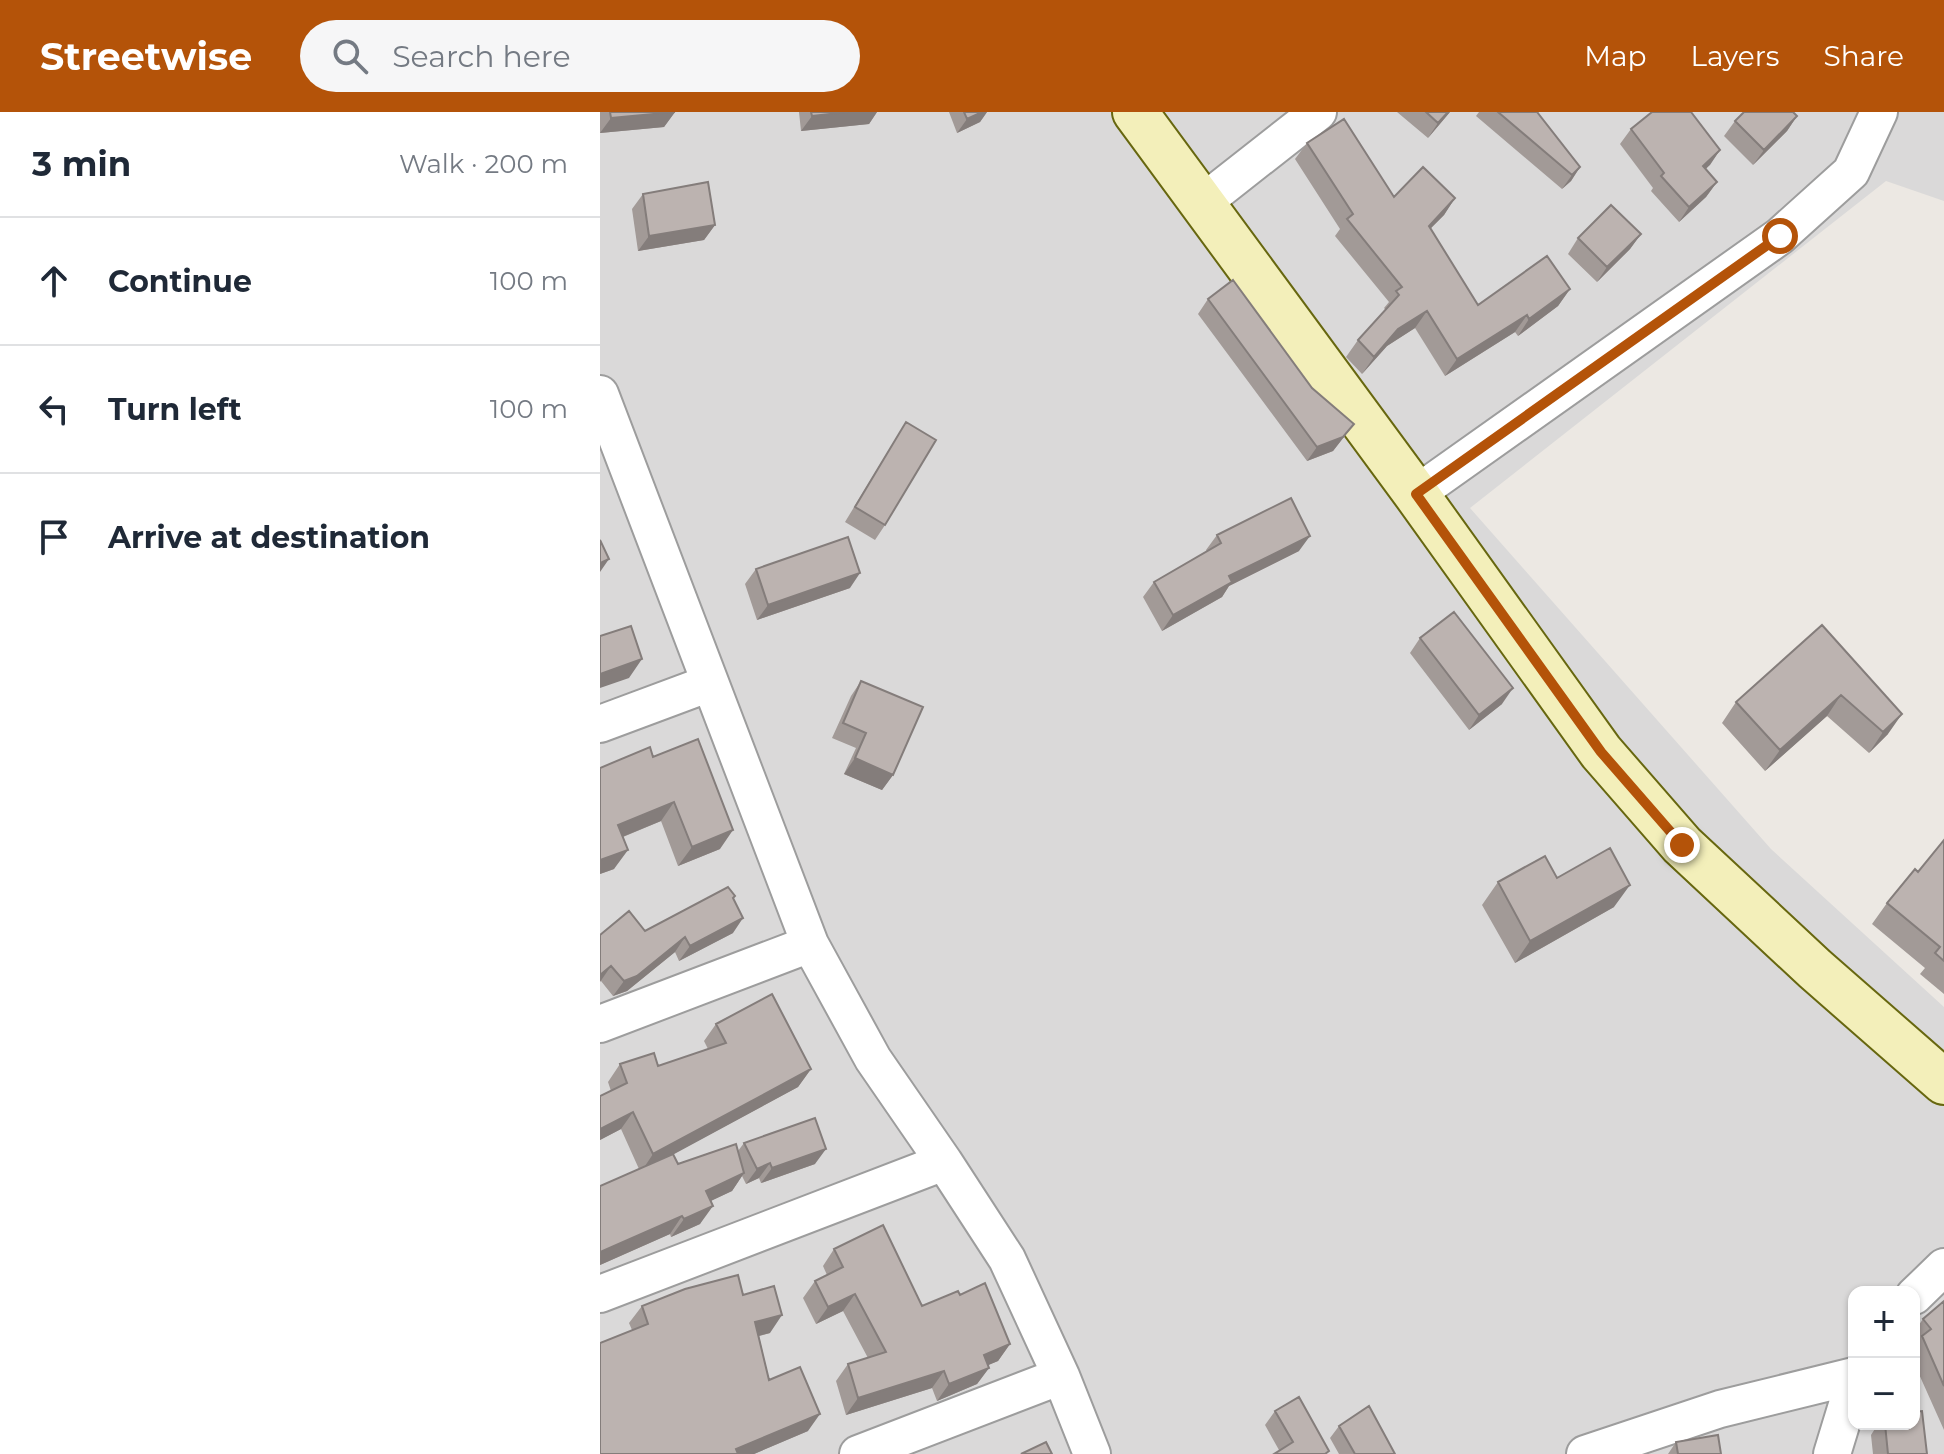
<!DOCTYPE html>
<html lang="en">
<head>
<meta charset="utf-8">
<style>
  :root { --surface:#fff; --page:#f6f6f7; --text:#1f2937; --muted:#747a83; --line:#e0e1e3; --accent:#b45309 }
  body { margin:0; font-family:Montserrat,sans-serif; background:var(--page); color:var(--text) }
  .controls { position:absolute; right:24px; bottom:24px; display:grid; overflow:hidden; border-radius:16px; box-shadow:0 2px 6px #0004 }
  .controls button { width:72px; height:72px; display:grid; place-items:center; padding:0; border:0; border-bottom:2px solid var(--line); background:var(--surface); color:var(--text); font:40px sans-serif }
  .stop { position:absolute; width:24px; height:24px; margin:-18px; border:6px solid #b45309; border-radius:50%; background:#fff }
  .stop.end { background:#b45309; border-color:#fff; box-shadow:0 2px 8px #0008 }
  .list { margin:0; padding:0; list-style:none }
  h2 { display:flex; justify-content:space-between; align-items:center; height:104px; margin:0; padding:0 32px; font-size:34px }
  h2 small { font-size:26px; font-weight:400; color:var(--muted) }
  .list li { display:grid; grid-template-columns:52px 1fr auto; gap:24px; align-items:center; box-sizing:border-box; height:128px; padding:0 32px; border-top:2px solid var(--line) }
  .list b { display:block; font-size:30px; white-space:nowrap }
  .list em { font-size:26px; font-style:normal; color:var(--muted) }
  .icon { flex:none; width:44px; height:44px; fill:none; stroke:currentColor; stroke-width:2; stroke-linecap:round; stroke-linejoin:round }
  .map { position:relative; flex:none; width:1344px; height:1342px; overflow:hidden }
  header { display:flex; align-items:center; gap:48px; box-sizing:border-box; height:112px; padding:0 40px; background:var(--accent); color:#fff }
  header strong { font-size:38px }
  nav { display:flex; gap:44px; margin-inline-start:auto; font-size:28px }
  .search { width:560px; height:72px; background:var(--page); display:flex; align-items:center; gap:20px; box-sizing:border-box; padding:0 28px; border-radius:44px; color:var(--muted); font-size:30px }
  main { display:flex }
  aside { flex:1; background:var(--surface) }
  .map>svg:first-child { display:block }
</style>
</head>
<body>
<header>
<strong>Streetwise</strong>
<div class="search"><svg class="icon" aria-label="search" viewBox="0 0 24 24"><circle cx="10" cy="10" r="6"/><path d="M15 15l6 6"/></svg>Search here</div>
<nav><a>Map</a><a>Layers</a><a>Share</a></nav>
</header>
<main>
<aside>
<h2>3 min<small>Walk · 200 m</small></h2>
<ul class="list">
<li><svg class="icon" aria-label="ahead" viewBox="0 0 24 24"><path d="M12 20V5M6 11l6-6 6 6"/></svg><div><b>Continue</b></div><em>100 m</em></li>
<li><svg class="icon" aria-label="left" viewBox="0 0 24 24"><path d="M17 20v-9H6M10 6l-5 5 5 5"/></svg><div><b>Turn left</b></div><em>100 m</em></li>
<li><svg class="icon" aria-label="arrive" viewBox="0 0 24 24"><path d="M6 21V4h12l-3 4 3 4H6"/></svg><div><b>Arrive at destination</b></div></li>
</ul>
</aside>
<div class="map">
<svg width="1344" height="1342" viewBox="0 0 1344 1342">
  <rect width="100%" height="100%" fill="#ece8e3"/>
  <path fill="#dad9d9" fill-rule="evenodd" d="M 0,0 L 1344,0 L 1344,89 L 1286,69 L 870,396 L 1171,737 L 1344,895 L 1344,1342 L 0,1342 ZM 1254,1180 L 1314,1180 L 1314,1312 L 1254,1312 Z"/>
  <g fill="none" stroke-linecap="round" stroke-linejoin="round">
    <g stroke="#9d9d9d" stroke-width="40">
      <path id="street" d="M 601,92 L 718,0
        M 0,282 L 210,832 L 273,947 L 344,1050 L 407,1147 L 461,1264 L 492,1342
        M 816,382 L 1180,124 L 1251,60 L 1279,0
        M 0,612 L 110,571
        M 0,912 L 210,832
        M 0,1182 L 344,1050
        M 1314,1184 L 1344,1155
        M 258,1342 L 461,1264
        M 985,1342 L 1120,1297 L 1254,1264
        M 1232,1342 L 1254,1270"/>
    </g>
    <g stroke="#67670f" stroke-width="48">
      <path id="secondary" d="M 535,0 L 816,382 L 1001,640 L 1082,733 L 1215,857 L 1344,970"/>
    </g>
    <use href="#street" stroke="#fff" stroke-width="36"/>
    <use href="#secondary" stroke="#f3efba" stroke-width="44"/>
  </g>
  <path fill="#a29a97" d="M 0,0 L 75,0 L 64,15 L 0,21 Z
    M 199,0 L 277,0 L 269,12 L 201,19 Z
    M 349,0 L 387,0 L 380,10 L 357,21 Z
    M 797,0 L 850,0 L 828,26 Z
    M 879,0 L 939,0 L 938,1 L 980,55 L 971,69 L 962,77 L 876,4 Z
    M 1197,4 L 1187,19 L 1153,53 L 1124,24 L 1135,9 Z
    M 1031,17 L 1120,38 L 1106,57 L 1117,70 L 1106,85 L 1079,110 L 1051,79 L 1053,76 L 1020,32 Z
    M 707,31 L 794,85 L 855,86 L 844,103 L 830,117 L 878,193 L 970,177 L 958,194 L 918,224 L 915,220 L 845,264 L 815,216 L 787,234 L 762,262 L 746,245 L 758,228 L 786,198 L 784,196 L 789,190 L 735,124 L 740,117 L 695,47 Z
    M 43,82 L 115,113 L 104,128 L 38,139 L 32,97 Z
    M 1041,122 L 1030,137 L 997,170 L 968,142 L 978,126 Z
    M 608,187 L 754,312 L 733,339 L 707,349 L 598,202 Z
    M 306,310 L 285,413 L 275,428 L 245,410 L 296,326 Z
    M 617,423 L 699,439 L 629,474 L 622,485 L 562,519 L 543,485 L 554,470 L 607,440 L 606,438 Z
    M 156,457 L 250,476 L 157,508 L 145,472 Z
    M 1222,513 L 1288,622 L 1269,641 L 1227,604 L 1165,659 L 1122,611 L 1136,590 Z
    M 820,526 L 902,592 L 869,618 L 810,541 Z
    M 261,569 L 293,663 L 282,678 L 244,662 L 256,636 L 232,626 L 251,584 Z
    M 53,645 L 120,737 L 78,754 L 61,709 L 23,725 L 14,757 L 0,762 Z
    M 1344,728 L 1344,882 L 1320,862 L 1325,856 L 1272,812 L 1287,791 L 1318,760 Z
    M 957,766 L 1014,795 L 915,851 L 882,793 L 898,770 Z
    M 133,786 L 133,821 L 79,849 L 75,840 L 27,879 L 13,884 L 1,869 L 0,823 L 45,819 Z
    M 116,912 L 211,957 L 198,975 L 73,1042 L 78,1052 L 138,1039 L 144,1031 L 215,1052 L 161,1071 L 159,1066 L 146,1072 L 142,1064 L 132,1079 L 110,1089 L 100,1112 L 71,1125 L 70,1122 L 0,1153 L 0,1074 L 39,1057 L 21,1017 L 0,1028 L 0,984 L 11,979 L 8,970 L 20,952 L 58,954 L 108,937 L 104,929 Z
    M 234,1137 L 322,1194 L 360,1183 L 410,1232 L 398,1249 L 388,1253 L 389,1256 L 377,1272 L 337,1289 L 332,1276 L 246,1303 L 236,1269 L 248,1252 L 268,1246 L 243,1199 L 216,1212 L 203,1186 L 215,1169 L 227,1163 L 223,1154 Z
    M 143,1183 L 170,1221 L 159,1224 L 169,1268 L 208,1319 L 154,1342 L 0,1342 L 32,1218 L 29,1211 L 42,1194 Z
    M 1344,1189 L 1344,1318 L 1314,1251 L 1314,1235 L 1317,1232 L 1314,1228 L 1314,1220 L 1323,1207 Z
    M 675,1299 L 727,1342 L 679,1338 L 665,1313 Z
    M 1278,1312 L 1314,1312 L 1327,1342 L 1273,1342 L 1271,1323 Z
    M 739,1314 L 795,1342 L 739,1342 L 730,1326 Z
    M 1076,1330 L 1121,1342 L 1068,1342 Z"/>
  <path fill="#847d7b" d="M 75,0 L 64,15 L 0,21 L 11,6 Z
    M 248,0 L 277,0 L 269,12 L 201,19 L 212,4 Z
    M 382,0 L 387,0 L 380,10 L 357,21 L 367,7 Z
    M 848,0 L 850,0 L 828,26 L 838,11 Z
    M 1197,4 L 1187,19 L 1153,53 L 1164,38 Z
    M 1120,38 L 1110,53 L 1092,69 L 1103,54 Z
    M 980,55 L 971,69 L 962,77 L 972,63 Z
    M 1117,70 L 1106,85 L 1079,110 L 1089,95 Z
    M 855,86 L 844,103 L 817,130 L 829,114 Z
    M 115,113 L 104,128 L 38,139 L 49,124 Z
    M 1041,122 L 1030,137 L 997,170 L 1007,155 Z
    M 970,177 L 958,194 L 918,224 L 929,207 Z
    M 827,199 L 815,216 L 787,234 L 762,262 L 774,245 L 798,217 Z
    M 927,203 L 915,220 L 845,264 L 857,247 Z
    M 754,312 L 733,339 L 707,349 L 717,335 Z
    M 710,424 L 699,439 L 629,474 L 622,485 L 562,519 L 573,503 L 629,464 Z
    M 9,447 L 0,460 L 0,451 Z
    M 260,461 L 250,476 L 157,508 L 168,493 Z
    M 42,547 L 29,566 L 0,576 L 0,562 Z
    M 913,576 L 902,592 L 869,618 L 879,603 Z
    M 1241,583 L 1227,604 L 1165,659 L 1180,638 Z
    M 1302,602 L 1288,622 L 1269,641 L 1283,620 Z
    M 255,646 L 293,663 L 282,678 L 244,662 Z
    M 74,690 L 61,709 L 5,732 L 18,713 Z
    M 133,718 L 120,737 L 78,754 L 92,735 Z
    M 28,738 L 14,757 L 0,762 L 0,748 Z
    M 1030,773 L 1014,795 L 915,851 L 930,829 Z
    M 143,806 L 133,821 L 79,849 L 90,834 Z
    M 85,825 L 75,840 L 27,879 L 13,884 L 24,869 Z
    M 11,854 L 0,870 L 0,863 Z
    M 211,957 L 198,975 L 41,1060 L 53,1042 Z
    M 33,1000 L 21,1017 L 0,1028 L 0,1017 Z
    M 226,1037 L 215,1052 L 161,1071 L 172,1056 Z
    M 170,1051 L 159,1066 L 146,1072 L 157,1057 Z
    M 144,1061 L 132,1079 L 94,1097 L 106,1079 Z
    M 113,1094 L 100,1112 L 71,1125 L 84,1107 Z
    M 82,1104 L 70,1122 L 0,1153 L 0,1140 Z
    M 255,1182 L 243,1199 L 216,1212 L 228,1195 Z
    M 182,1203 L 170,1221 L 143,1228 L 155,1210 Z
    M 410,1232 L 398,1249 L 372,1260 L 384,1243 Z
    M 389,1256 L 377,1272 L 337,1289 L 349,1272 Z
    M 344,1259 L 332,1276 L 246,1303 L 258,1286 Z
    M 220,1302 L 208,1319 L 154,1342 L 133,1342 L 136,1337 Z"/>
  <path fill="#bcb3b0" stroke="#847d7b" stroke-width="2" d="M 10,0 L 75,0 L 11,6 Z
    M 211,0 L 248,0 L 212,4 Z
    M 364,0 L 382,0 L 367,7 Z
    M 826,0 L 848,0 L 838,11 Z
    M 898,0 L 937,0 L 980,55 L 972,63 Z
    M 1052,0 L 1091,0 L 1120,38 L 1103,54 L 1117,70 L 1089,95 L 1061,64 L 1064,61 L 1031,17 Z
    M 1144,0 L 1193,0 L 1197,4 L 1164,38 L 1135,9 Z
    M 744,7 L 794,85 L 823,55 L 855,86 L 829,114 L 878,193 L 947,144 L 970,177 L 929,207 L 927,203 L 857,247 L 827,199 L 798,217 L 774,245 L 758,228 L 799,183 L 796,179 L 802,175 L 747,107 L 753,102 L 707,31 Z
    M 108,70 L 115,113 L 49,124 L 43,82 Z
    M 1011,93 L 1041,122 L 1007,155 L 978,126 Z
    M 633,168 L 712,276 L 754,312 L 743,325 L 717,335 L 608,187 Z
    M 306,310 L 336,328 L 285,413 L 255,395 Z
    M 691,386 L 710,424 L 629,464 L 632,470 L 573,503 L 554,470 L 621,431 L 617,423 Z
    M 248,425 L 260,461 L 168,493 L 156,457 Z
    M 0,428 L 9,447 L 0,451 Z
    M 854,500 L 913,576 L 879,603 L 820,526 Z
    M 1222,513 L 1302,602 L 1283,620 L 1241,583 L 1180,638 L 1136,590 Z
    M 31,514 L 42,547 L 0,562 L 0,524 Z
    M 261,569 L 323,595 L 293,663 L 255,646 L 266,621 L 243,611 Z
    M 98,627 L 133,718 L 92,735 L 74,690 L 18,713 L 28,738 L 0,748 L 0,656 L 50,635 L 53,645 Z
    M 1344,728 L 1344,849 L 1335,841 L 1340,835 L 1287,791 L 1315,757 L 1318,760 Z
    M 1010,736 L 1030,773 L 930,829 L 898,770 L 945,744 L 957,766 Z
    M 128,775 L 135,784 L 133,786 L 143,806 L 90,834 L 85,825 L 37,864 L 24,869 L 11,854 L 0,863 L 0,823 L 29,799 L 45,819 Z
    M 172,882 L 211,957 L 53,1042 L 33,1000 L 0,1017 L 0,984 L 27,971 L 20,952 L 54,941 L 58,954 L 126,931 L 116,912 Z
    M 215,1006 L 226,1037 L 172,1056 L 170,1051 L 157,1057 L 144,1031 Z
    M 136,1032 L 144,1061 L 106,1079 L 113,1094 L 84,1107 L 82,1104 L 0,1140 L 0,1074 L 73,1042 L 78,1052 Z
    M 283,1113 L 322,1194 L 358,1179 L 360,1183 L 385,1171 L 410,1232 L 384,1243 L 389,1256 L 349,1272 L 344,1259 L 258,1286 L 248,1252 L 286,1240 L 255,1182 L 228,1195 L 215,1169 L 243,1155 L 234,1137 Z
    M 138,1163 L 143,1183 L 174,1174 L 182,1203 L 155,1210 L 169,1268 L 200,1255 L 220,1302 L 136,1337 L 138,1342 L 0,1342 L 0,1231 L 48,1212 L 42,1194 L 85,1177 Z
    M 1344,1189 L 1344,1274 L 1322,1224 L 1331,1217 L 1323,1207 Z
    M 699,1285 L 729,1339 L 725,1342 L 674,1342 L 693,1330 L 675,1299 Z
    M 769,1294 L 795,1342 L 755,1342 L 739,1314 Z
    M 1322,1299 L 1327,1342 L 1288,1342 L 1285,1312 L 1314,1312 L 1314,1300 Z
    M 1118,1323 L 1121,1342 L 1078,1342 L 1076,1330 Z
    M 446,1330 L 452,1342 L 421,1342 Z"/>
  <g fill="none" stroke-linecap="round" stroke-linejoin="round">
    <path stroke="#b45309" stroke-width="10" d="M 1082,733 L 1001,640 L 816,382 L 1180,124"/>
  </g>
</svg>
<div class="controls">
<button>+</button>
<button>−</button>
</div>
<div class="stop" style="left:1180px;top:124px"></div>
<div class="stop end" style="left:1082px;top:733px"></div>
</div>
</main>
</body>
</html>
